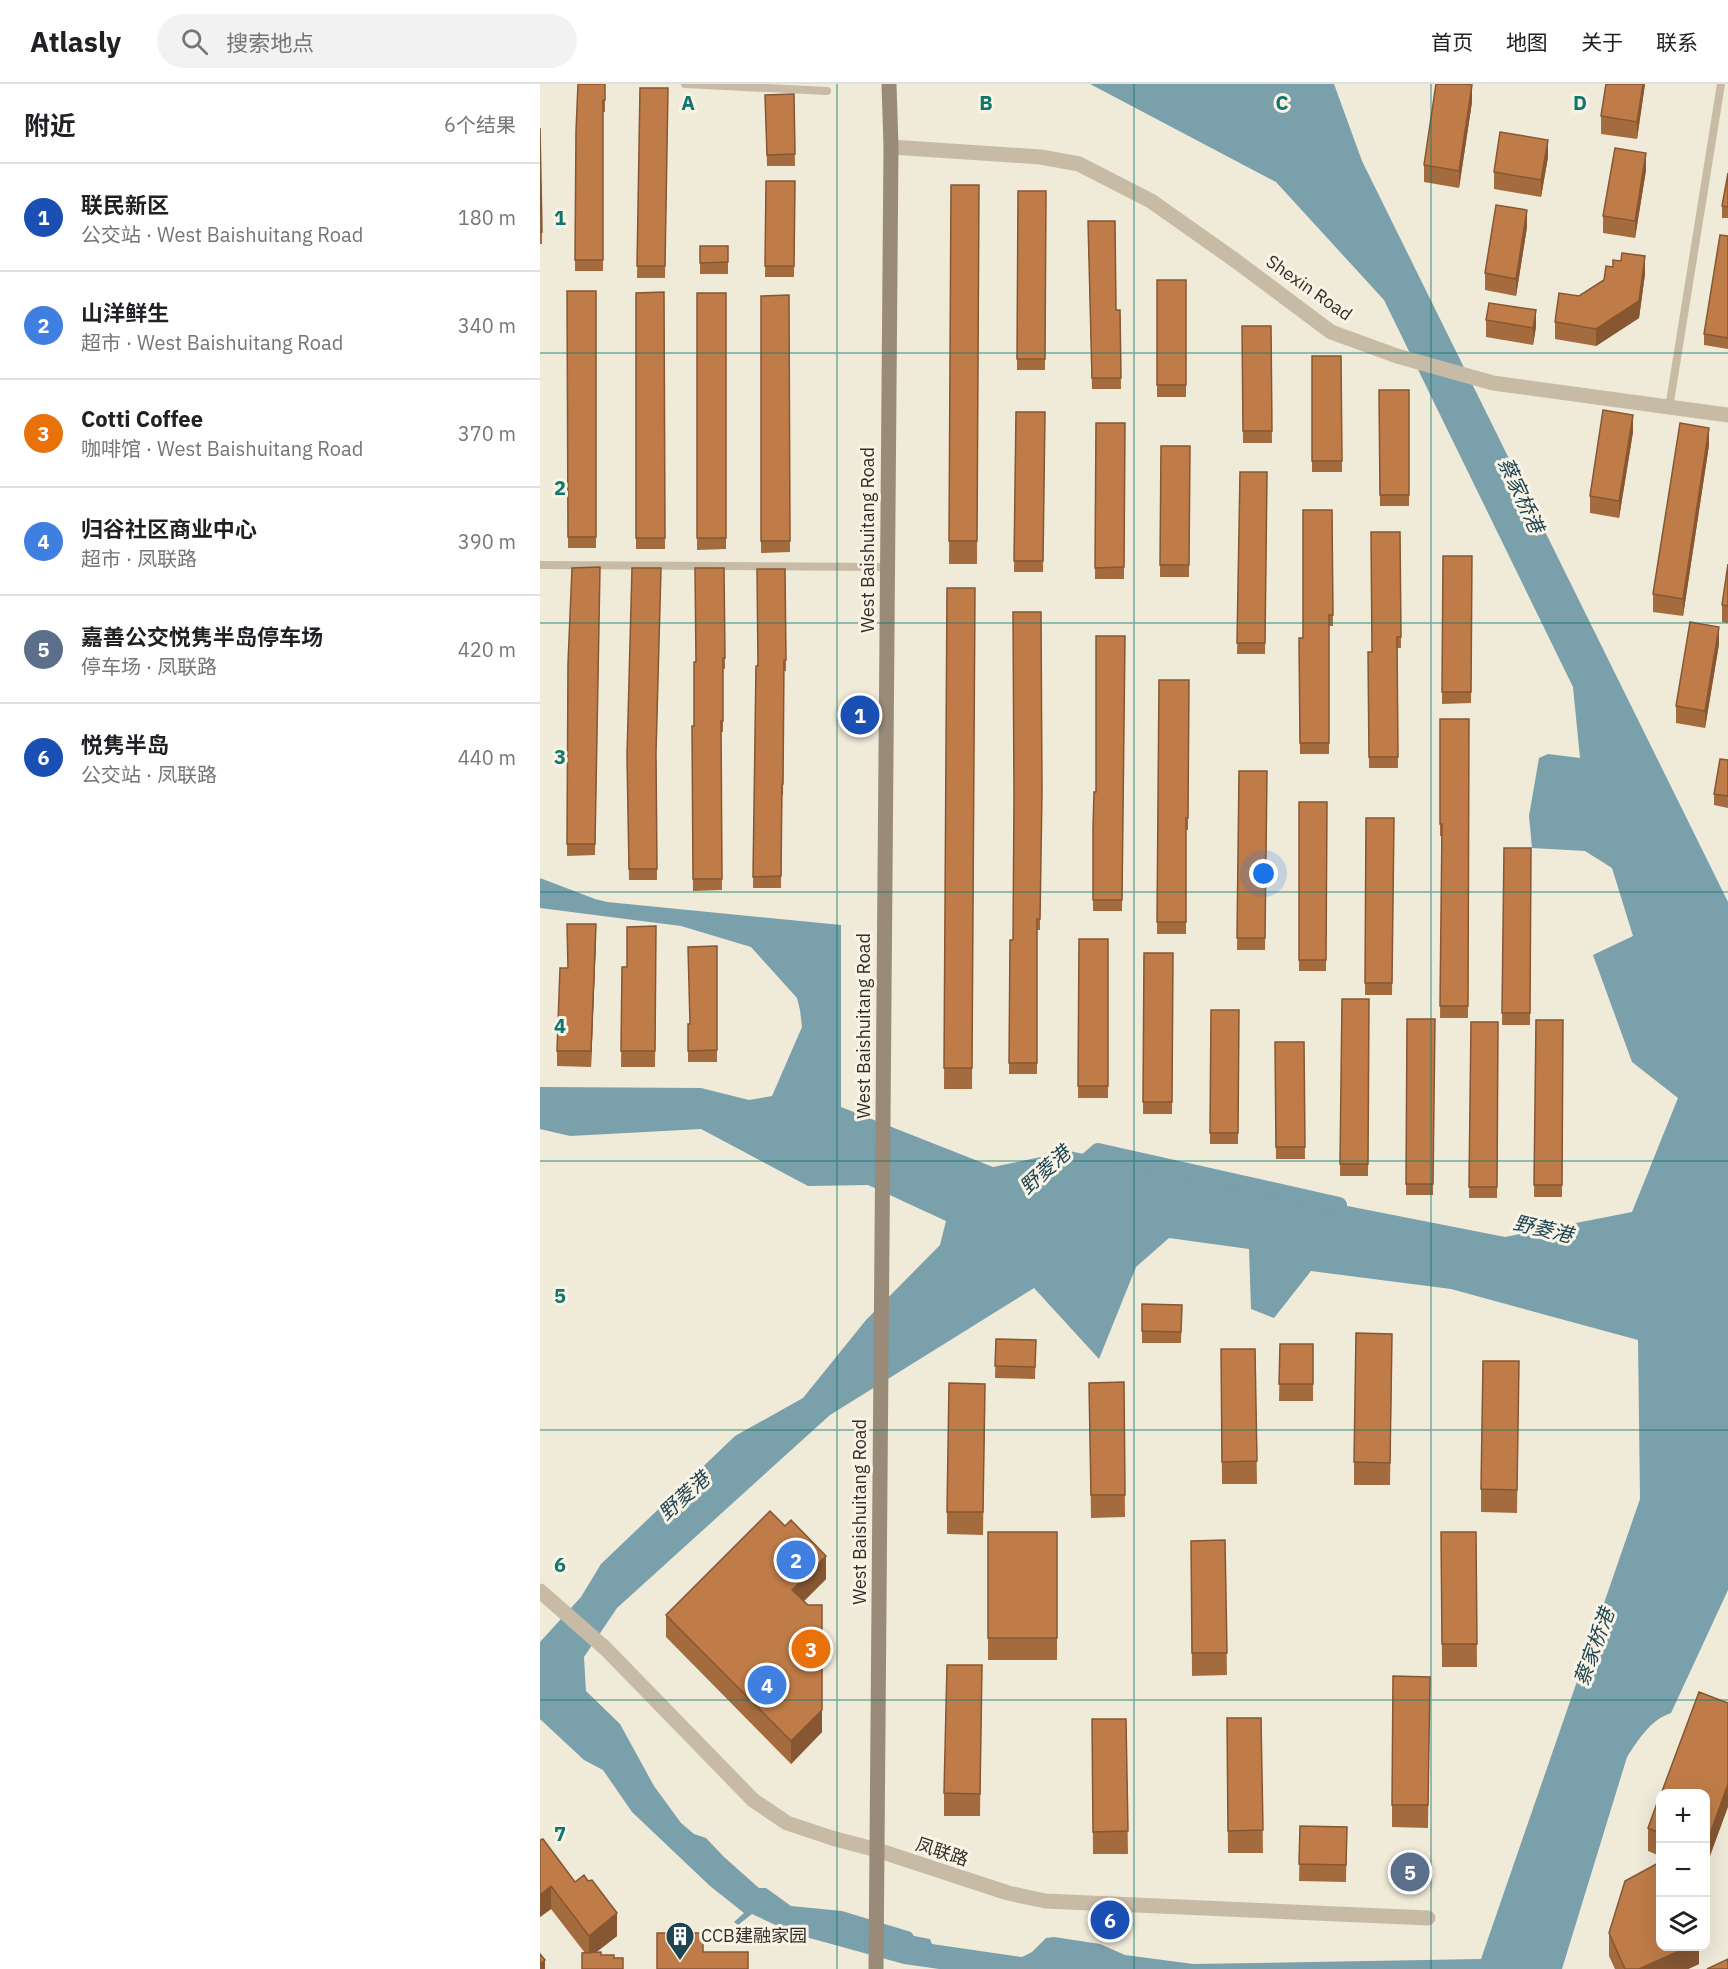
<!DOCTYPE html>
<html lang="zh">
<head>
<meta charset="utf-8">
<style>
  :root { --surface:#fff; --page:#f2f2f2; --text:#202124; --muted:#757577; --line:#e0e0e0; --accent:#0f766e }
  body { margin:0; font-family:"IBM Plex Sans","Noto Sans SC",sans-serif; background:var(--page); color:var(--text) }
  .controls { position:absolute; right:18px; bottom:18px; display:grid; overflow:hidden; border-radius:12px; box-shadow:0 6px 24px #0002 }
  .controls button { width:54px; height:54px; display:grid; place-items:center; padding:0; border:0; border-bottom:2px solid var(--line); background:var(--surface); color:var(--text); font:30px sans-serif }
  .you { position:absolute; left:724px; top:790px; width:21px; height:21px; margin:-15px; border:4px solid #fff; border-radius:50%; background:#1a73e8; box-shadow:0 0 0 9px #1a73e833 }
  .badge { display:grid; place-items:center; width:39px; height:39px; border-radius:50%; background:var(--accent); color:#fff; font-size:20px; font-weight:700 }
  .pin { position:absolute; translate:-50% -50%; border:3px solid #fff; box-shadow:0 2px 6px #0006 }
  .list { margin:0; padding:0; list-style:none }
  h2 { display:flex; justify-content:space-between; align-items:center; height:78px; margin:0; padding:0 24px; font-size:26px }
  h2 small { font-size:20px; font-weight:400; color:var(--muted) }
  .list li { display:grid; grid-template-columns:39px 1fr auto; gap:18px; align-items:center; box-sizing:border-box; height:108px; padding:0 24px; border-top:2px solid var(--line) }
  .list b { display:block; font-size:22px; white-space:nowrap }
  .list p { margin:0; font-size:20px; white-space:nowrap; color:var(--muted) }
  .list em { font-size:20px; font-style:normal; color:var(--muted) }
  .icon { flex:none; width:33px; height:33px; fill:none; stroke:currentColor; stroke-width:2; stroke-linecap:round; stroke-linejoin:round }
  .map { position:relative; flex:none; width:1188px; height:1885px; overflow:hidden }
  header { display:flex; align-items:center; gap:36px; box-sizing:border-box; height:84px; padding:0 30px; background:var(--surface); border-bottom:2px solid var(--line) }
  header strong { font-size:28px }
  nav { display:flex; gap:33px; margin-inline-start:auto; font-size:21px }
  .search { width:420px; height:54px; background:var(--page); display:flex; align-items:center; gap:15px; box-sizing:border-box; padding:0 21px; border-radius:33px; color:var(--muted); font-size:22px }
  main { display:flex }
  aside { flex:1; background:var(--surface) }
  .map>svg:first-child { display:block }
</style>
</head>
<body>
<header>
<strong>Atlasly</strong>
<div class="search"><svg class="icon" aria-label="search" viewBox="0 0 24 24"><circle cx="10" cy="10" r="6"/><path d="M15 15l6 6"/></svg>搜索地点</div>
<nav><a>首页</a><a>地图</a><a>关于</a><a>联系</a></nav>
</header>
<main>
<aside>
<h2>附近<small>6个结果</small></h2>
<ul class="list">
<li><span class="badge" style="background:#1a4fb4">1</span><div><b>联民新区</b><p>公交站 · West Baishuitang Road</p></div><em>180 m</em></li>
<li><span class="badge" style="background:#3f7fe0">2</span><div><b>山洋鲜生</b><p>超市 · West Baishuitang Road</p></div><em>340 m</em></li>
<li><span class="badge" style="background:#e8710a">3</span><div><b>Cotti Coffee</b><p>咖啡馆 · West Baishuitang Road</p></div><em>370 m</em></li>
<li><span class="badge" style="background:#3f7fe0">4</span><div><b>归谷社区商业中心</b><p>超市 · 凤联路</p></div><em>390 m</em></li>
<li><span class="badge" style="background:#5c6f8a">5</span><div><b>嘉善公交悦隽半岛停车场</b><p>停车场 · 凤联路</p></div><em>420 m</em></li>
<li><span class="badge" style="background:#1a4fb4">6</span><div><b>悦隽半岛</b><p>公交站 · 凤联路</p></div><em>440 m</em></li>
</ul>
</aside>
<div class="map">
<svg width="1188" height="1885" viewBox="0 0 1188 1885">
  <rect width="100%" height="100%" fill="#f0ead9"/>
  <path fill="#7aa0ab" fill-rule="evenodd" d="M 550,0 L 794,0 L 822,77 L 1188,818 L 1188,1506 L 1131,1629 C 1110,1636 1099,1655 1087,1673 L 1022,1885 L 399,1885 L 364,1880 L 255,1850 L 212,1830 L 198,1841 L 194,1838 L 204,1829 L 170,1802 L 92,1728 L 63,1686 L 44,1676 L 0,1635 L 0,1558 L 41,1513 L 61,1480 L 195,1352 L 263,1314 L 326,1236 L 400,1161 L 406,1137 L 328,1101 L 268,1102 L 161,1045 L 30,1052 L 0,1045 L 0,1003 L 161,1004 L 209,1016 L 232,1012 L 262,943 L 260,926 L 257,914 L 211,863 L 141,842 L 0,824 L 0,794 L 55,815 L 67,818 L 301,841 L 301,1023 L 453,1083 L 529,1067 L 965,1153 L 1092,1128 L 1138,1014 L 1092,978 L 1053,871 L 1093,852 L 1072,784 L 1045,767 L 992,764 L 989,732 L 999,674 L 1008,670 L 1040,674 L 1033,603 L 844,216 L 736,98 ZM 629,1154 L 709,1165 L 711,1225 L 734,1234 L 771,1187 L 911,1205 L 1098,1256 L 1100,1415 L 941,1875 L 653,1880 L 585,1871 L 560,1860 L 514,1853 L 506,1854 L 492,1868 L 482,1873 L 392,1860 L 390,1855 L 374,1852 L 371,1848 L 302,1827 L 251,1822 L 226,1804 L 219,1804 L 184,1773 L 166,1754 L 154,1750 L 141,1739 L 114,1702 L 80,1640 L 46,1607 L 44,1573 L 77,1524 L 290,1331 L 494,1204 L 559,1275 L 596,1183 Z"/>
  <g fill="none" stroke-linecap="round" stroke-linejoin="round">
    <path stroke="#7aa0ab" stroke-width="16" d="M 535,1087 L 558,1067 L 799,1121"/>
    <path stroke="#c7bba6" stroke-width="8" d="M 145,0 L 287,7
      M 1129,324 L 1181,0
      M 0,481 L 348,483"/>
    <path stroke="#c7bba6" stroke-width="15" d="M 351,63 L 501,73 L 539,80 L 611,117 L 696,177 L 791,248 L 857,272 L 953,299 L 1188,331
      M 0,1507 L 66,1565 L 213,1716 L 247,1739 L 292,1754 L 337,1766 L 468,1809 L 505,1817 L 888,1834"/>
    <path stroke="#9a8b78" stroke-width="15" d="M 336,1885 L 351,63 L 349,0"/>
  </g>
  <path fill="#a46b3e" d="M 65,0 L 65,28 L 63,28 L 63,187 L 35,187 L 36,47 Z
    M 1066,0 L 1105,0 L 1097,55 L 1061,50 L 1061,32 Z
    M 100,4 L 128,4 L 125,194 L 97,194 Z
    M 254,10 L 255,82 L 227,82 L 225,11 Z
    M 932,18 L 919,104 L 884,98 L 884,81 Z
    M 0,44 L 2,148 L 2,160 L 0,160 Z
    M 1008,73 L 1001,113 L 954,105 L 954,88 Z
    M 1106,86 L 1095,154 L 1063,149 L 1063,132 Z
    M 1188,89 L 1188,134 L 1182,134 L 1182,122 Z
    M 226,97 L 255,97 L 254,193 L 225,193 Z
    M 411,101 L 439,101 L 437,480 L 409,480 Z
    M 478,107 L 506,107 L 505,286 L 477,286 Z
    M 548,137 L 576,226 L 580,226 L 581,305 L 552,305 Z
    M 987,143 L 976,212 L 945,206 L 945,189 Z
    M 1188,152 L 1188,265 L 1164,261 L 1164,250 Z
    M 160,162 L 188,162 L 188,190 L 160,190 Z
    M 1105,190 L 1099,234 L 1056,262 L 1015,255 L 1015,238 L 1039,212 Z
    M 617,196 L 646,196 L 646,313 L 617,313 Z
    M 27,207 L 56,207 L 56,464 L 28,464 Z
    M 124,208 L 125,465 L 96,465 L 96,209 Z
    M 157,209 L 186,209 L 186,465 L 157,466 Z
    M 249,211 L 250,468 L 221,469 L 221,212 Z
    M 946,236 L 996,243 L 993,261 L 946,253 Z
    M 702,242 L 731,242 L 732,359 L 703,359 Z
    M 772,272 L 801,272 L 802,388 L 772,388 Z
    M 839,306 L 869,306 L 869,422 L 840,422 Z
    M 476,328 L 505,328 L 503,488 L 474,488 Z
    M 556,339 L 585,339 L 584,495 L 555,495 Z
    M 1093,348 L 1079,434 L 1050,429 L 1050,412 Z
    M 1169,361 L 1143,532 L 1113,528 L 1113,510 Z
    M 621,362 L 650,362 L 649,493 L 620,493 Z
    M 700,388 L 727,388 L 725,570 L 697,570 Z
    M 792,426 L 793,542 L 789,542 L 789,670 L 760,670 L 759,554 L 763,554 Z
    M 860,448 L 861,564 L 857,564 L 858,684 L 829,684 L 828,568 L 832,568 Z
    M 903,472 L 932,472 L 931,619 L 902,620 Z
    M 1188,480 L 1188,539 L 1182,538 L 1182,521 Z
    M 60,483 L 55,771 L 27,772 L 28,579 Z
    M 184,484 L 185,585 L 183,585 L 183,648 L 181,648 L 182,806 L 153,807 L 152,642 L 154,642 L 156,578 Z
    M 245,485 L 246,587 L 244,587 L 243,711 L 242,711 L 241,804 L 213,804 L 216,582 L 217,582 Z
    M 407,504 L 435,504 L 432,1005 L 404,1005 Z
    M 501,528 L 500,846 L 497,846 L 497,990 L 469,990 L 470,856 L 473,856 Z
    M 585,552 L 582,827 L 553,827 L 553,745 L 556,708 Z
    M 1179,560 L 1165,644 L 1136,639 L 1136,622 Z
    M 619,596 L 649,596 L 648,746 L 646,746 L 646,850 L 617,850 Z
    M 900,635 L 929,635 L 928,934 L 900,934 L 902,752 L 900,752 Z
    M 87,672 L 116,677 L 117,796 L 89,796 Z
    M 1188,676 L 1188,724 L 1174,721 L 1174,710 Z
    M 699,687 L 727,687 L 725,866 L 697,866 Z
    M 759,718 L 787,718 L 786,887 L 759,887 Z
    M 826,734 L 854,734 L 852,911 L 825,911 Z
    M 964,764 L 991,764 L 990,941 L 962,941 Z
    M 116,842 L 115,983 L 81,983 L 82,883 L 87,883 Z
    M 539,855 L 568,855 L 568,1014 L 538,1014 Z
    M 56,856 L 51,983 L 17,982 L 17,967 L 28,884 Z
    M 177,862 L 177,978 L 148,978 L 148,940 L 150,940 Z
    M 604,869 L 633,869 L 632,1030 L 603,1030 Z
    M 802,915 L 829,915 L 828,1092 L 800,1092 Z
    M 671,926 L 699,926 L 698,1060 L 670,1060 Z
    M 867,935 L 895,935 L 893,1111 L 866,1111 Z
    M 996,936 L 1023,936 L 1022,1113 L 994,1113 Z
    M 931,938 L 958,938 L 957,1114 L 929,1114 Z
    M 735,958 L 764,958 L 765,1075 L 736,1075 Z
    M 602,1220 L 642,1221 L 641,1259 L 602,1259 Z
    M 456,1255 L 496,1256 L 495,1295 L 455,1294 Z
    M 740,1260 L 773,1260 L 773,1317 L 739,1317 Z
    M 681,1265 L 715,1265 L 717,1400 L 682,1400 Z
    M 852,1273 L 850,1401 L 814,1401 L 814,1378 Z
    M 979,1277 L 977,1429 L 941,1428 L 941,1405 Z
    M 584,1298 L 585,1433 L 551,1434 L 549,1299 Z
    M 445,1300 L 443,1451 L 407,1450 L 407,1428 Z
    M 245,1442 L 286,1495 L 264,1517 L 282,1648 L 251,1680 L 126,1553 L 126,1531 Z
    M 448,1448 L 517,1448 L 517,1576 L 448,1576 Z
    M 901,1448 L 936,1448 L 937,1583 L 902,1583 Z
    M 685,1456 L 687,1591 L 652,1592 L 651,1457 Z
    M 442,1581 L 440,1732 L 404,1732 L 404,1709 Z
    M 890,1593 L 888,1744 L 852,1743 L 852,1721 Z
    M 687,1634 L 721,1634 L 723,1769 L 688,1769 Z
    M 552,1635 L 586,1635 L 588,1770 L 553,1770 Z
    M 1120,1711 L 1120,1772 L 1108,1767 L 1108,1744 Z
    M 760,1742 L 807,1743 L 806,1798 L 759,1797 Z
    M 0,1756 L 77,1852 L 56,1868 L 61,1871 L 74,1874 L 83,1885 L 45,1869 L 11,1825 L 0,1833 Z
    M 1069,1849 L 1159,1863 L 1159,1880 L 1148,1885 L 1075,1885 L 1069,1872 Z"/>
  <path fill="#865732" d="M 1103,0 L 1105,0 L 1097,55 L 1097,38 Z
    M 932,1 L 932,18 L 919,104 L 919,87 Z
    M 1008,56 L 1008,73 L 1001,113 L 1001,96 Z
    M 1106,69 L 1106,86 L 1095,154 L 1095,137 Z
    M 987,126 L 987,143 L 976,212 L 976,195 Z
    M 1105,172 L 1105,190 L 1099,234 L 1056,262 L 1056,245 Z
    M 996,226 L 996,243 L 993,261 L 993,244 Z
    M 1093,331 L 1093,348 L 1079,434 L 1079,417 Z
    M 1169,344 L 1169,361 L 1143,532 L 1143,515 Z
    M 1179,543 L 1179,560 L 1165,644 L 1165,627 Z
    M 56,840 L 56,856 L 51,983 L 51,967 Z
    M 286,1472 L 286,1495 L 252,1529 L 252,1506 Z
    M 282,1626 L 282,1648 L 251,1680 L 251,1657 Z
    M 1188,1700 L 1188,1723 L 1166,1783 L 1166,1761 Z
    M 11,1802 L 11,1825 L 0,1833 L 0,1811 Z
    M 77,1829 L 77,1852 L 49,1874 L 49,1852 Z
    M 1148,1863 L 1159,1863 L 1159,1880 L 1148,1885 L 1099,1885 Z
    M 5,1876 L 5,1885 L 0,1885 L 0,1880 Z"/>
  <path fill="#bf7c48" stroke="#865732" stroke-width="1.5" d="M 38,0 L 65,0 L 65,16 L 63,16 L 63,176 L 35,176 L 36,47 Z
    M 896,0 L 923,0 L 932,1 L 919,87 L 884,81 Z
    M 1066,0 L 1103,0 L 1097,38 L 1061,32 Z
    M 100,4 L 128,4 L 125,182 L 97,182 Z
    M 254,10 L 255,70 L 227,71 L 225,11 Z
    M 0,44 L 2,148 L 0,148 Z
    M 960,48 L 1008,56 L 1001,96 L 954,88 Z
    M 1075,64 L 1106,69 L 1095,137 L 1063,132 Z
    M 1188,89 L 1188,123 L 1182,122 Z
    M 226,97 L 255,97 L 254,182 L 225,182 Z
    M 411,101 L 439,101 L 437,457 L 409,457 Z
    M 478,107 L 506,107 L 505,275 L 477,275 Z
    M 956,121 L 987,126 L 976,195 L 945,189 Z
    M 548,137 L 575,137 L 576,226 L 580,226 L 581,294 L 552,294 Z
    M 1180,151 L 1188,152 L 1188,254 L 1164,250 Z
    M 160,162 L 188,162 L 188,178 L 160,179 Z
    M 1082,169 L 1105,172 L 1099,217 L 1056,245 L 1015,238 L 1019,209 L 1039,212 L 1064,196 L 1066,182 L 1073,183 L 1073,176 L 1081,177 Z
    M 617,196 L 646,196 L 646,301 L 617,301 Z
    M 27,207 L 56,207 L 56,453 L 28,453 Z
    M 124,208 L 125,454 L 96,454 L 96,209 Z
    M 157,209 L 186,209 L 186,454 L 157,454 Z
    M 249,211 L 250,457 L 221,457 L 221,212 Z
    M 949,219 L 996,226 L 993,244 L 946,236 Z
    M 702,242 L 731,242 L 732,347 L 703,347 Z
    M 772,272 L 801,272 L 802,377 L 772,377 Z
    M 839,306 L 869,306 L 869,411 L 840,411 Z
    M 1063,326 L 1093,331 L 1079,417 L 1050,412 Z
    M 476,328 L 505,328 L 503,477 L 474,477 Z
    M 556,339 L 585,339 L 584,483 L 555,484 Z
    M 1140,339 L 1169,344 L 1143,515 L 1113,510 Z
    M 621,362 L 650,362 L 649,481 L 620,481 Z
    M 700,388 L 727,388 L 725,559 L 697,559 Z
    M 763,426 L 792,426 L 793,531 L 789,531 L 789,659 L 760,659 L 759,554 L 763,554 Z
    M 831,448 L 860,448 L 861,553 L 857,553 L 858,673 L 829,673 L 828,568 L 832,568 Z
    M 903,472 L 932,472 L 931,608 L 902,608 Z
    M 1188,480 L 1188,522 L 1182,521 Z
    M 60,483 L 55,760 L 27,760 L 28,579 L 32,484 Z
    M 92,484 L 121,484 L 116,669 L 117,785 L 89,785 L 87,672 Z
    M 155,484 L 184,484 L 185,574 L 183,574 L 183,637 L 181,637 L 182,795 L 153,795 L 152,642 L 154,642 L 154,578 L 156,578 Z
    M 217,485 L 245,485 L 246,576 L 244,576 L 243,700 L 242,700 L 241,792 L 213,793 L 216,582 L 218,582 Z
    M 407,504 L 435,504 L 432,984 L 404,984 Z
    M 473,528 L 501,528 L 502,708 L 500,835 L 497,835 L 497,979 L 469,979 L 470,856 L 473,856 L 474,713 Z
    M 1150,538 L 1179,543 L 1165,627 L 1136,622 Z
    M 556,552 L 585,552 L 582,816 L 553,816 L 553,745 L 554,708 L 556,708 Z
    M 619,596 L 649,596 L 648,734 L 646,734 L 646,838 L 617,838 Z
    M 900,635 L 929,635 L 928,922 L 900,922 L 902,740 L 900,740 Z
    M 1180,675 L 1188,676 L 1188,712 L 1174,710 Z
    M 699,687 L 727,687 L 725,854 L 697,854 Z
    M 759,718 L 787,718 L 786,876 L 759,876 Z
    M 826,734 L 854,734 L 852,899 L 825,899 Z
    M 964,764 L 991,764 L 990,929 L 962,929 Z
    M 27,840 L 56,840 L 51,967 L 17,967 L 20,884 L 28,884 Z
    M 116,842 L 115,967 L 81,967 L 82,883 L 87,883 L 87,843 Z
    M 539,855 L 568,855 L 568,1002 L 538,1002 Z
    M 177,862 L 177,966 L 148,967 L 148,940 L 150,940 L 148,863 Z
    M 604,869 L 633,869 L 632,1018 L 603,1018 Z
    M 802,915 L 829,915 L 828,1080 L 800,1080 Z
    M 671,926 L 699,926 L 698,1049 L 670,1049 Z
    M 867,935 L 895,935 L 893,1100 L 866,1100 Z
    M 996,936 L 1023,936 L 1022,1101 L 994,1101 Z
    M 931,938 L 958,938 L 957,1103 L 929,1103 Z
    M 735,958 L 764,958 L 765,1063 L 736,1063 Z
    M 602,1220 L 642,1221 L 641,1248 L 602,1247 Z
    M 816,1249 L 852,1250 L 850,1379 L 814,1378 Z
    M 456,1255 L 496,1256 L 495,1283 L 455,1282 Z
    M 740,1260 L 773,1260 L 773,1300 L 739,1300 Z
    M 681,1265 L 715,1265 L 717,1377 L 682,1378 Z
    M 943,1277 L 979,1277 L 977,1406 L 941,1405 Z
    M 584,1298 L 585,1411 L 551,1411 L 549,1299 Z
    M 409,1299 L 445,1300 L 443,1428 L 407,1428 Z
    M 230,1427 L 245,1442 L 251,1436 L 286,1472 L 252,1506 L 268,1521 L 282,1521 L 282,1626 L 251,1657 L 126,1531 Z
    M 448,1448 L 517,1448 L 517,1554 L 448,1554 Z
    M 901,1448 L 936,1448 L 937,1560 L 902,1560 Z
    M 685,1456 L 687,1569 L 652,1569 L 651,1457 Z
    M 407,1581 L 442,1581 L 440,1710 L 404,1709 Z
    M 853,1592 L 890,1593 L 888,1721 L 852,1721 Z
    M 1159,1608 L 1188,1619 L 1188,1700 L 1166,1761 L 1166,1710 L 1121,1710 Z
    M 687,1634 L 721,1634 L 723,1746 L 688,1747 Z
    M 552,1635 L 586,1635 L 588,1747 L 553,1748 Z
    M 1120,1711 L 1120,1749 L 1108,1744 Z
    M 760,1742 L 807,1743 L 806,1781 L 759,1780 Z
    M 3,1755 L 35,1798 L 44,1791 L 48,1797 L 52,1796 L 77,1829 L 49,1852 L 11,1802 L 0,1811 L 0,1756 Z
    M 1120,1778 L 1120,1863 L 1148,1863 L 1099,1885 L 1085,1885 L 1069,1849 L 1085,1797 Z
    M 117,1849 L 163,1849 L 163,1868 L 208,1868 L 208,1885 L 117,1885 Z
    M 61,1868 L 61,1871 L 74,1871 L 74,1874 L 83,1874 L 83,1885 L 42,1885 L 42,1869 Z
    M 0,1870 L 5,1876 L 0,1880 Z
    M 1188,1875 L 1188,1885 L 1167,1885 Z"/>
  <path fill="none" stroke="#0f766e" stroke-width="1.5" stroke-opacity="0.55" d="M 297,0 L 297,1885M 594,0 L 594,1885M 891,0 L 891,1885M 0,269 L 1188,269M 0,539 L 1188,539M 0,808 L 1188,808M 0,1077 L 1188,1077M 0,1346 L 1188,1346M 0,1616 L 1188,1616"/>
  <defs>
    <g id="building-pin" transform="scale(1.5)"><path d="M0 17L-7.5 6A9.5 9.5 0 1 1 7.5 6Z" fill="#1f4553" stroke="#f8f3e5"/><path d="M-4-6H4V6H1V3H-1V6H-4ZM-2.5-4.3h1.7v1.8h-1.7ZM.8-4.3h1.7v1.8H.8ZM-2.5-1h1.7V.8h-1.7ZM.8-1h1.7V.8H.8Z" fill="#fff"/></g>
  </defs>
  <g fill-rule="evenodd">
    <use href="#building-pin" x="140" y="1852"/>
  </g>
  <g text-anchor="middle" stroke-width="6" stroke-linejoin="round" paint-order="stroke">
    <g font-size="18" fill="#342d27" stroke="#f8f3e5">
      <text transform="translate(769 204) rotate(35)" y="6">Shexin Road</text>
      <text transform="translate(328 456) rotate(-90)" y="6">West Baishuitang Road</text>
      <text transform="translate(324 942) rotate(-90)" y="6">West Baishuitang Road</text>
      <text transform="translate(320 1428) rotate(-90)" y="6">West Baishuitang Road</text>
      <text transform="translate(402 1768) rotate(18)" y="6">凤联路</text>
    </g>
    <g font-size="18" fill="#342d27" stroke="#f8f3e5" text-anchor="start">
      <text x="161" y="1858">CCB建融家园</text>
    </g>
    <g font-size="20" font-style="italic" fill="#1f4553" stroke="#f8f3e5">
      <text transform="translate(981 411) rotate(65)" y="7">蔡家桥港</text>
      <text transform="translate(505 1086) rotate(-42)" y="7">野菱港</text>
      <text transform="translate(1003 1145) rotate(13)" y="7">野菱港</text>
      <text transform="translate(144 1412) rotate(-42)" y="7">野菱港</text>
      <text transform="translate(1054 1563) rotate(-70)" y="7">蔡家桥港</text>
    </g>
  </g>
  <g font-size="20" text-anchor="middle" font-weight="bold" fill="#0f766e" stroke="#f8f3e5" stroke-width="6" stroke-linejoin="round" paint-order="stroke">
    <text x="148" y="26">A</text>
    <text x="446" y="26">B</text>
    <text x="742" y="26">C</text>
    <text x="1040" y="26">D</text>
    <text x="20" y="141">1</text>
    <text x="20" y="411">2</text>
    <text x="20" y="680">3</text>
    <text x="20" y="949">4</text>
    <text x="20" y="1219">5</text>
    <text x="20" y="1488">6</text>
    <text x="20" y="1757">7</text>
  </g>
</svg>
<div class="controls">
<button>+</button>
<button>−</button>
<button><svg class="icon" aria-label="layers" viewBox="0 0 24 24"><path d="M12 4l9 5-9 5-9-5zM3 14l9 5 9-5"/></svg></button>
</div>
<div class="you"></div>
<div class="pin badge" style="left:320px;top:631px;background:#1a4fb4">1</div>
<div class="pin badge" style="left:256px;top:1476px;background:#3f7fe0">2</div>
<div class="pin badge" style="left:271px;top:1565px;background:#e8710a">3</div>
<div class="pin badge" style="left:227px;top:1601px;background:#3f7fe0">4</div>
<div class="pin badge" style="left:870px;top:1788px;background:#5c6f8a">5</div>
<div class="pin badge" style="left:570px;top:1836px;background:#1a4fb4">6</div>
</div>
</main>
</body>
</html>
